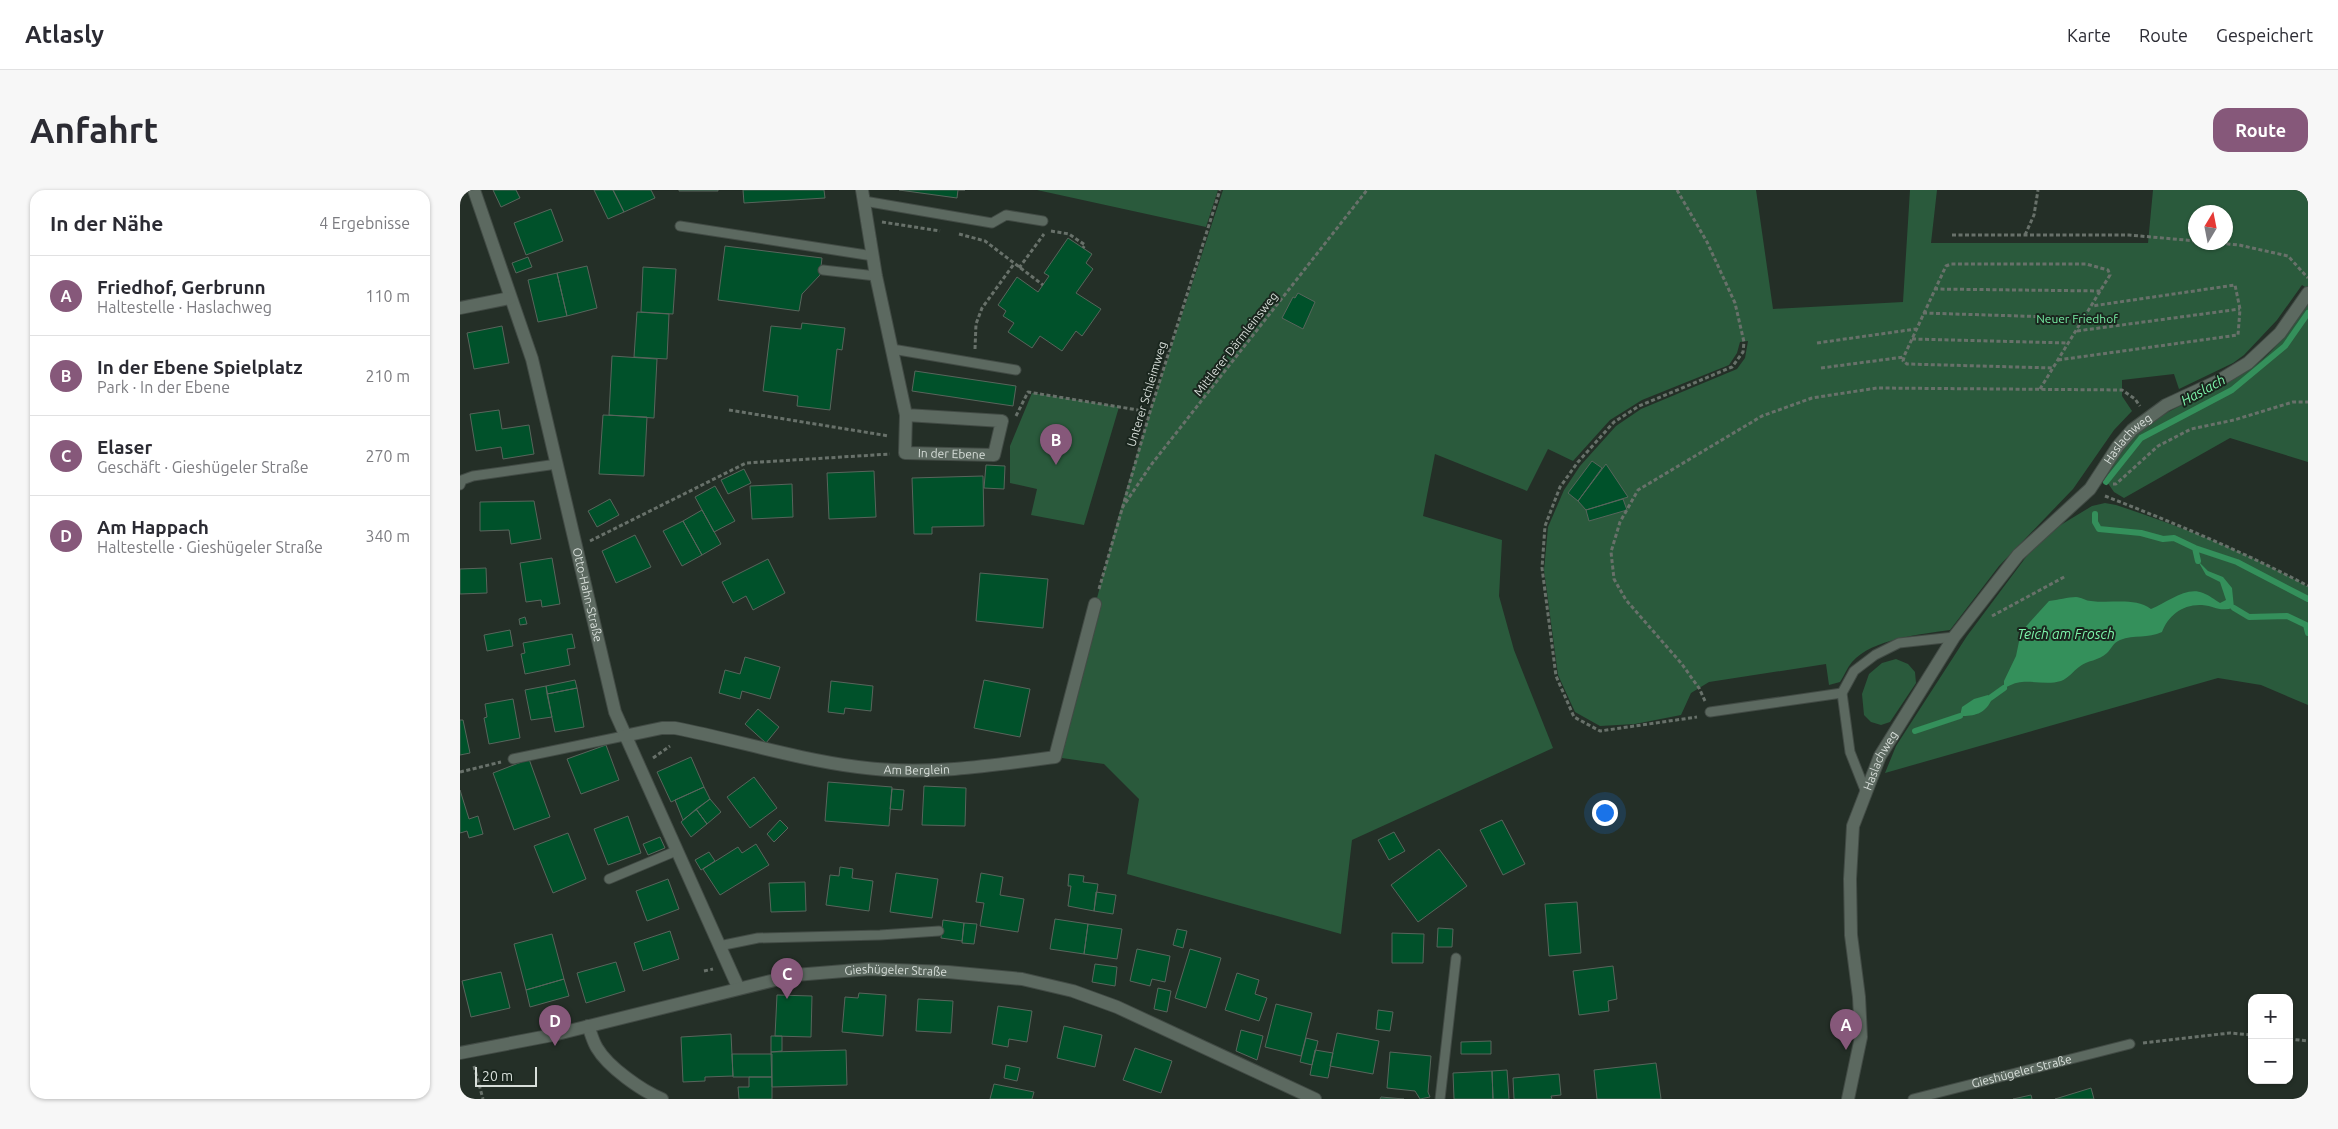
<!DOCTYPE html>
<html lang="de">
<head>
<meta charset="utf-8">
<style>
  :root { --surface:#fff; --page:#f7f7f7; --text:#2b2b33; --muted:#7c7c81; --line:#e1e1e2; --accent:#86587a }
  body { margin:0; font-family:Ubuntu,sans-serif; background:var(--page); color:var(--text) }
  .controls { position:absolute; right:15px; bottom:15px; display:grid; overflow:hidden; border-radius:10px; box-shadow:0 1px 4px #0004 }
  .controls button { width:45px; height:45px; display:grid; place-items:center; padding:0; border:0; border-bottom:1px solid var(--line); background:var(--surface); color:var(--text); font:25px sans-serif }
  .compass { position:absolute; left:1728px; top:15px; width:45px; height:45px; border-radius:50%; background:var(--surface); box-shadow:0 1px 4px #0004; rotate:10deg }
  .scale { position:absolute; left:15px; bottom:12px; width:62px; box-sizing:border-box; padding-left:5px; border:2px solid #d8dfda; border-top:0; font-size:14px; line-height:18px; white-space:nowrap; color:#d8dfda; -webkit-text-stroke:4px #1a261e; paint-order:stroke }
  .you { position:absolute; left:1144px; top:622px; width:18px; height:18px; margin:-12px; border:4px solid #fff; border-radius:50%; background:#1a73e8; box-shadow:0 0 0 8px #1a73e833 }
  .badge { display:grid; place-items:center; width:32px; height:32px; border-radius:50%; background:var(--accent); color:#fff; font-size:16px; font-weight:700 }
  .pin { position:absolute; translate:-50% -41px; filter:drop-shadow(0 1px 2px #0008) }
  .pin::after { content:''; position:absolute; top:26px; width:18px; height:15px; background:inherit; clip-path:polygon(0 0,100% 0,50% 100%) }
  .list { margin:0; padding:0; list-style:none }
  h2 { display:flex; justify-content:space-between; align-items:center; height:65px; margin:0; padding:0 20px; font-size:21px }
  h2 small { font-size:16px; font-weight:400; color:var(--muted) }
  .list li { display:grid; grid-template-columns:32px 1fr auto; gap:15px; align-items:center; box-sizing:border-box; height:80px; padding:0 20px; border-top:1px solid var(--line) }
  .list b { display:block; font-size:19px; white-space:nowrap }
  .list p { margin:0; font-size:16px; white-space:nowrap; color:var(--muted) }
  .list em { font-size:16px; font-style:normal; color:var(--muted) }
  .map { position:relative; flex:none; width:1848px; height:909px; overflow:hidden; border-radius:15px }
  header { display:flex; align-items:center; gap:30px; box-sizing:border-box; height:70px; padding:0 25px; background:var(--surface); border-bottom:1px solid var(--line) }
  header strong { font-size:24px }
  nav { display:flex; gap:28px; margin-inline-start:auto; font-size:18px }
  .intro { display:flex; align-items:center; justify-content:space-between; box-sizing:border-box; height:120px; padding:0 30px }
  h1 { margin:0; font-size:35px }
  .button { padding:12px 22px; border-radius:15px; background:var(--accent); color:#fff; font-size:18px; font-weight:700 }
  main { display:flex; gap:30px; padding:0 30px }
  aside { flex:1; background:var(--surface); border-radius:15px; box-shadow:0 1px 4px #0004 }
  .map>svg:first-child { display:block }
</style>
</head>
<body>
<header>
<strong>Atlasly</strong>
<nav><a>Karte</a><a>Route</a><a>Gespeichert</a></nav>
</header>
<div class="intro"><h1>Anfahrt</h1><a class="button">Route</a></div>
<main>
<aside>
<h2>In der Nähe<small>4 Ergebnisse</small></h2>
<ul class="list">
<li><span class="badge">A</span><div><b>Friedhof, Gerbrunn</b><p>Haltestelle · Haslachweg</p></div><em>110 m</em></li>
<li><span class="badge">B</span><div><b>In der Ebene Spielplatz</b><p>Park · In der Ebene</p></div><em>210 m</em></li>
<li><span class="badge">C</span><div><b>Elaser</b><p>Geschäft · Gieshügeler Straße</p></div><em>270 m</em></li>
<li><span class="badge">D</span><div><b>Am Happach</b><p>Haltestelle · Gieshügeler Straße</p></div><em>340 m</em></li>
</ul>
</aside>
<div class="map">
<svg width="1848" height="909" viewBox="0 0 1848 909">
  <rect width="100%" height="100%" fill="#242f27"/>
  <path fill="#2a5a3c" fill-rule="evenodd" d="M 577,0 L 758,0 L 746,37 Z
    M 763,0 L 1296,0 L 1313,119 L 1443,112 L 1450,0 L 1477,0 L 1471,53 L 1688,53 L 1693,0 L 1848,0 L 1848,99 L 1842,95 L 1817,130 L 1784,165 L 1773,173 L 1719,199 L 1714,184 L 1662,190 L 1662,206 L 1672,221 L 1654,240 L 1613,299 L 1539,376 L 1490,440 C 1462,444 1412,449 1392,472 C 1387,478 1384,486 1380,492 L 1369,495 L 1366,474 L 1249,492 L 1231,503 L 1221,525 L 1175,534 L 1140,536 L 1115,522 L 1098,485 L 1084,380 L 1088,337 L 1104,300 L 1120,276 L 1156,236 L 1181,219 L 1277,179 L 1285,168 L 1288,151 L 1280,152 L 1277,163 L 1269,175 L 1182,210 L 1150,230 L 1113,271 L 1088,259 L 1067,301 L 975,264 L 963,326 L 1042,350 L 1039,406 L 1054,460 L 1093,558 L 892,650 L 881,744 L 667,684 L 679,609 L 644,574 L 595,567 L 660,321 L 690,222 ZM 1736,22 L 1766,22 L 1766,52 L 1736,52 Z
    M 1848,111 L 1848,272 L 1770,248 L 1664,308 L 1654,302 L 1645,289 C 1670,222 1743,213 1794,176 C 1818,159 1832,135 1848,111 Z
    M 572,203 L 659,217 L 624,335 L 571,325 L 577,299 L 550,293 L 550,256 Z
    M 1645,313 L 1656,315 C 1723,337 1787,362 1848,397 L 1848,515 L 1801,495 L 1758,488 L 1425,583 L 1436,556 L 1507,446 L 1572,359 L 1599,336 L 1632,316 Z
    M 1436,469 L 1448,474 L 1455,482 L 1456,493 L 1430,532 L 1421,535 L 1411,532 L 1404,525 L 1402,504 L 1409,484 L 1422,473 Z"/>
  <path fill="#34905b" d="M 1738,371 L 1748,381 L 1763,387 L 1772,398 L 1774,418 C 1757,422 1756,416 1742,415 C 1722,414 1708,426 1702,442 C 1688,449 1674,444 1660,450 C 1653,453 1652,458 1647,463 C 1639,471 1627,470 1619,477 C 1613,481 1609,488 1601,491 C 1588,495 1575,491 1562,492 C 1556,492 1549,496 1544,498 L 1544,491 L 1556,466 L 1561,442 L 1589,411 C 1598,410 1608,407 1616,407 C 1621,407 1626,411 1631,411 C 1652,414 1674,407 1691,419 C 1707,413 1726,396 1743,403 C 1749,405 1755,410 1760,413 L 1766,410 L 1760,392 L 1746,385 Z
    M 1528,505 L 1531,511 C 1524,524 1515,526 1500,526 L 1502,517 L 1514,509 Z"/>
  <g fill="none" stroke-linecap="round" stroke-linejoin="round">
    <path stroke="#34905b" stroke-width="6" d="M 1646,292 L 1681,248 L 1772,200 L 1825,156 L 1848,123
      M 1635,324 L 1635,332 L 1639,339 L 1681,343 L 1703,349 L 1714,348 L 1735,358 L 1777,372 L 1848,409
      M 1735,358 L 1738,371
      M 1774,418 L 1789,427 L 1827,426 L 1846,435 L 1848,443
      M 1530,508 L 1544,498
      M 1455,541 L 1500,526"/>
  </g>
  <path fill="#00512a" stroke="#58655c" d="M 33,0 L 56,0 L 60,8 L 41,17 Z
    M 134,0 L 153,0 L 164,22 L 148,29 Z
    M 153,0 L 191,0 L 195,8 L 164,22 Z
    M 219,0 L 258,0 L 258,1 L 219,1 Z
    M 283,0 L 364,0 L 365,8 L 284,13 Z
    M 439,0 L 505,0 L 498,0 L 497,8 Z
    M 91,19 L 103,51 L 66,65 L 54,33 Z
    M 608,48 L 632,64 L 626,73 L 633,79 L 616,103 L 641,119 L 622,146 L 616,141 L 602,161 L 580,146 L 572,158 L 548,142 L 554,133 L 543,126 L 546,121 L 538,115 L 557,87 L 578,102 L 589,86 L 584,83 Z
    M 265,56 L 362,68 L 360,85 L 342,104 L 339,121 L 258,110 Z
    M 68,67 L 72,77 L 56,83 L 52,73 Z
    M 127,76 L 137,118 L 107,126 L 97,83 Z
    M 183,77 L 216,79 L 213,124 L 181,122 Z
    M 97,83 L 107,126 L 78,132 L 68,90 Z
    M 838,103 L 855,112 L 843,139 L 822,128 L 833,107 L 835,108 Z
    M 177,122 L 209,124 L 207,169 L 174,167 Z
    M 342,133 L 385,138 L 382,160 L 377,159 L 370,220 L 337,216 L 338,206 L 303,201 L 311,136 L 341,139 Z
    M 42,136 L 49,173 L 14,179 L 7,143 Z
    M 152,166 L 197,169 L 194,228 L 149,225 Z
    M 455,181 L 556,196 L 553,216 L 452,201 Z
    M 39,220 L 42,239 L 69,235 L 74,264 L 43,269 L 41,257 L 16,261 L 10,224 Z
    M 143,225 L 187,227 L 184,286 L 139,284 Z
    M 1132,271 L 1142,278 L 1118,311 L 1108,303 Z
    M 1146,274 L 1168,307 L 1126,320 L 1118,311 Z
    M 526,275 L 545,276 L 544,299 L 524,298 Z
    M 284,279 L 291,293 L 268,304 L 261,290 Z
    M 414,281 L 416,327 L 369,329 L 367,283 Z
    M 523,286 L 524,336 L 472,337 L 472,344 L 454,344 L 452,288 Z
    M 332,294 L 333,327 L 292,329 L 290,296 Z
    M 255,296 L 275,331 L 254,342 L 235,307 Z
    M 150,309 L 159,325 L 137,337 L 128,321 Z
    M 1163,309 L 1167,320 L 1129,331 L 1126,320 Z
    M 74,311 L 81,349 L 51,354 L 49,340 L 20,341 L 20,312 Z
    M 242,320 L 261,354 L 242,365 L 223,331 Z
    M 223,331 L 242,365 L 222,376 L 203,341 Z
    M 175,345 L 191,377 L 156,393 L 142,361 Z
    M 92,368 L 100,414 L 82,417 L 81,410 L 66,412 L 60,373 Z
    M 308,369 L 325,403 L 293,420 L 286,406 L 273,413 L 262,392 Z
    M 26,378 L 27,403 L 0,404 L 0,379 Z
    M 520,383 L 588,389 L 583,438 L 516,431 Z
    M 65,427 L 67,434 L 60,435 L 59,429 Z
    M 50,440 L 53,456 L 27,461 L 24,445 Z
    M 112,444 L 115,458 L 107,459 L 110,475 L 65,484 L 61,464 L 65,463 L 63,453 Z
    M 285,467 L 320,477 L 310,509 L 282,501 L 280,509 L 259,503 L 265,480 L 280,484 Z
    M 115,490 L 117,498 L 87,504 L 86,496 Z
    M 524,490 L 570,499 L 560,547 L 514,538 Z
    M 371,491 L 413,496 L 411,521 L 385,518 L 384,524 L 368,522 Z
    M 86,496 L 92,527 L 71,530 L 65,500 Z
    M 117,498 L 124,537 L 95,542 L 87,504 Z
    M 53,509 L 60,548 L 29,554 L 24,528 L 27,527 L 25,514 Z
    M 298,519 L 319,537 L 306,553 L 285,534 Z
    M 0,530 L 3,530 L 10,563 L 0,565 Z
    M 146,555 L 159,590 L 121,604 L 107,569 Z
    M 231,567 L 244,597 L 211,612 L 197,582 Z
    M 69,569 L 90,627 L 54,640 L 33,583 Z
    M 294,587 L 317,618 L 290,638 L 267,607 Z
    M 368,592 L 432,597 L 429,636 L 365,631 Z
    M 464,596 L 506,598 L 505,636 L 462,635 Z
    M 244,597 L 250,609 L 223,630 L 215,610 Z
    M 432,599 L 444,600 L 442,620 L 430,619 Z
    M 0,600 L 9,629 L 18,626 L 23,644 L 9,648 L 7,641 L 0,643 Z
    M 250,609 L 261,622 L 247,634 L 236,619 Z
    M 236,619 L 247,634 L 231,647 L 221,632 Z
    M 168,626 L 181,663 L 148,675 L 134,639 Z
    M 320,630 L 328,638 L 314,652 L 307,644 Z
    M 1042,630 L 1065,674 L 1043,685 L 1020,640 Z
    M 934,642 L 945,661 L 929,670 L 918,650 Z
    M 108,643 L 126,689 L 93,703 L 74,656 Z
    M 200,647 L 205,658 L 188,665 L 183,654 Z
    M 296,654 L 309,675 L 260,705 L 243,679 L 278,657 L 282,663 Z
    M 979,659 L 1007,696 L 958,732 L 931,695 Z
    M 249,662 L 255,671 L 241,680 L 235,670 Z
    M 380,677 L 393,679 L 392,688 L 413,691 L 409,721 L 366,715 L 370,685 L 379,686 Z
    M 436,683 L 478,689 L 472,728 L 430,722 Z
    M 521,683 L 543,687 L 540,705 L 564,709 L 558,742 L 520,736 L 524,713 L 516,712 Z
    M 609,684 L 624,686 L 623,692 L 638,694 L 634,721 L 608,716 L 611,696 L 608,696 Z
    M 208,689 L 219,719 L 187,731 L 176,701 Z
    M 345,692 L 346,721 L 311,722 L 309,693 Z
    M 636,702 L 656,705 L 653,724 L 634,721 Z
    M 1117,712 L 1121,763 L 1089,766 L 1085,714 Z
    M 595,729 L 628,734 L 624,764 L 590,759 Z
    M 483,730 L 504,733 L 502,751 L 481,748 Z
    M 504,733 L 517,734 L 514,754 L 502,753 Z
    M 628,734 L 662,739 L 657,769 L 624,764 Z
    M 978,738 L 993,739 L 992,757 L 977,757 Z
    M 717,739 L 727,741 L 723,758 L 713,755 Z
    M 210,741 L 219,769 L 183,781 L 174,753 Z
    M 932,743 L 964,744 L 963,773 L 932,773 Z
    M 92,744 L 104,789 L 66,800 L 54,754 Z
    M 677,759 L 710,766 L 705,792 L 692,789 L 690,796 L 670,791 Z
    M 730,759 L 761,768 L 746,818 L 715,808 Z
    M 156,772 L 165,801 L 126,813 L 117,783 Z
    M 635,774 L 657,777 L 655,796 L 632,792 Z
    M 1153,776 L 1157,809 L 1148,811 L 1149,821 L 1119,825 L 1113,781 Z
    M 41,782 L 50,818 L 11,827 L 2,791 Z
    M 777,783 L 799,790 L 795,804 L 807,808 L 799,831 L 765,820 Z
    M 104,789 L 109,806 L 70,817 L 66,800 Z
    M 698,798 L 711,801 L 707,822 L 694,819 Z
    M 399,803 L 426,805 L 423,846 L 382,842 L 385,807 L 398,808 Z
    M 317,805 L 352,806 L 351,847 L 315,846 Z
    M 458,809 L 493,811 L 491,843 L 456,841 Z
    M 816,814 L 852,823 L 841,866 L 805,857 Z
    M 538,816 L 572,821 L 567,852 L 549,849 L 548,857 L 532,854 Z
    M 918,820 L 933,822 L 930,841 L 916,839 Z
    M 604,836 L 642,845 L 635,877 L 597,868 Z
    M 781,840 L 803,846 L 797,870 L 776,861 Z
    M 877,843 L 919,851 L 913,884 L 870,876 Z
    M 271,844 L 273,886 L 245,887 L 245,891 L 223,892 L 221,847 Z
    M 311,846 L 322,846 L 322,861 L 311,862 Z
    M 846,848 L 858,851 L 852,875 L 840,872 Z
    M 1031,851 L 1031,864 L 1001,864 L 1001,852 Z
    M 675,858 L 712,871 L 701,903 L 663,890 Z
    M 386,860 L 387,895 L 312,897 L 311,862 Z
    M 855,860 L 873,863 L 868,888 L 850,885 Z
    M 930,862 L 971,866 L 968,902 L 970,907 L 960,909 L 955,901 L 927,898 Z
    M 272,864 L 312,864 L 312,887 L 273,887 Z
    M 1196,873 L 1201,909 L 1137,909 L 1134,880 Z
    M 546,875 L 560,878 L 557,891 L 544,888 Z
    M 1047,880 L 1049,909 L 1033,909 L 1032,881 Z
    M 1032,881 L 1033,909 L 994,909 L 993,883 Z
    M 1099,884 L 1101,905 L 1091,906 L 1092,909 L 1054,909 L 1053,888 Z
    M 289,887 L 312,887 L 312,909 L 279,909 L 278,897 L 289,897 Z
    M 534,894 L 574,902 L 572,909 L 530,909 Z
    M 1631,898 L 1634,909 L 1595,909 Z
    M 1571,905 L 1572,909 L 1553,909 Z
    M 921,907 L 944,909 L 920,909 Z"/>
  <g fill="none" stroke-linecap="round" stroke-linejoin="round">
    <g stroke="#424b45" stroke-width="11">
      <g id="lane">
        <path d="M 404,11 L 532,33 L 546,25 L 583,31"/>
        <path d="M 220,36 L 413,66"/>
        <path d="M 363,80 L 416,86"/>
        <path d="M 432,159 L 556,180"/>
        <path d="M 0,295 L 2,290 L 13,286 L 97,274"/>
        <path d="M 1250,522 L 1382,503"/>
        <path d="M 53,569 L 164,546"/>
        <path d="M 1405,600 L 1390,562 L 1382,503 L 1394,481 L 1415,465 L 1439,453 L 1494,447"/>
        <path d="M 149,689 L 216,661"/>
        <path d="M 259,756 L 298,748 L 420,745 L 479,741"/>
        <path d="M 980,909 L 996,768"/>
        <path id="s1" d="M 1453,909 L 1670,854"/>
      </g>
    </g>
    <g stroke="#424b45" stroke-width="14">
      <g id="street">
        <path id="s2" d="M 14,0 L 72,169 L 155,522 L 278,797"/>
        <path id="s3" d="M 402,0 L 416,86 L 446,225 L 445,263 L 534,265 L 542,231 L 446,225"/>
        <path d="M 0,118 L 50,108"/>
        <path id="s4" d="M 164,546 L 202,538 L 215,538 C 276,550 336,569 398,577 C 463,586 531,576 595,567 L 635,414"/>
        <path d="M 128,836 C 131,843 133,852 137,858 C 148,877 182,901 202,909"/>
        <path id="s5" d="M 1388,909 L 1401,847 L 1399,807 L 1391,745 L 1390,689 L 1393,636 L 1420,566 L 1494,447 L 1558,365 L 1630,299 L 1658,256 L 1672,240 L 1706,215 L 1760,190 L 1788,173 L 1820,143 L 1848,103"/>
      </g>
    </g>
    <g stroke="#424b45" stroke-width="14">
      <g id="secondary">
        <path id="s6" d="M 0,863 L 93,845 L 335,785 L 409,779 L 488,782 L 562,789 L 613,801 L 657,817 L 855,909"/>
      </g>
    </g>
    <path stroke="#68716a" stroke-width="3" stroke-dasharray="4 2.5" stroke-linecap="butt" d="M 1217,0 L 1247,52 L 1275,113 L 1284,152 L 1283,162 L 1272,177 L 1179,216 L 1154,232 L 1118,272 L 1100,297 L 1085,336 L 1082,378 L 1096,486 L 1114,527 L 1140,541 L 1237,527
      M 422,32 L 480,41
      M 591,41 L 609,44 L 625,55 L 623,58
      M 499,44 L 525,51 L 583,95
      M 1492,45 L 1669,45 L 1736,51
      M 1565,45 L 1574,25 L 1578,0
      M 1747,52 L 1779,55 L 1828,66 L 1848,88
      M 559,78 L 584,44
      M 1474,99 L 1641,101
      M 1463,123 L 1624,128
      M 1617,141 L 1780,119
      M 1452,149 L 1608,153
      M 1357,153 L 1456,139
      M 515,159 L 516,134 L 522,118 L 554,74
      M 1598,170 L 1778,145 L 1780,119 L 1775,95 L 1632,116
      M 1361,178 L 1444,167
      M 1580,199 L 1650,85 L 1648,80 L 1626,74 L 1491,74 L 1486,76 L 1445,164 L 1443,171 L 1447,174 L 1593,178
      M 269,220 L 429,246
      M 556,226 L 568,202 L 690,222
      M 1653,294 L 1656,294 L 1698,256 L 1731,239 L 1774,230 L 1833,212 L 1848,212
      M 1645,306 C 1714,333 1782,361 1848,396
      M 662,318 L 691,275 L 907,0
      M 130,351 L 286,273 L 430,264
      M 639,399 L 690,222 L 760,0
      M 1532,426 L 1606,386
      M 1245,511 L 1239,498 L 1221,473 L 1166,410 L 1154,389 L 1151,362 L 1160,332 L 1178,300 L 1302,226 L 1352,208 L 1417,198 L 1662,200 L 1675,209 L 1680,216
      M 193,568 L 210,556
      M 0,582 L 41,572
      M 244,781 L 253,779
      M 1829,849 L 1848,851
      M 1683,853 L 1770,843 L 1792,845
      M 14,876 L 23,909"/>
    <use href="#lane" stroke="#5c6960" stroke-width="9"/>
    <use href="#street" stroke="#5c6960" stroke-width="12"/>
    <use href="#secondary" stroke="#5c6960" stroke-width="12"/>
  </g>
  <g text-anchor="middle" stroke-width="4" stroke-linejoin="round" paint-order="stroke">
    <g font-size="12" fill="#77eea4" stroke="#1a261e">
      <text x="1617" y="133">Neuer Friedhof</text>
    </g>
    <g font-size="12" fill="#d8dfda" stroke="#1a261e">
      <text transform="translate(776 154) rotate(-52)" y="4">Mittlerer Därmleinsweg</text>
      <text transform="translate(687 204) rotate(-73)" y="4">Unterer Schleimweg</text>
      <text dy="4" stroke="none"><textPath href="#s5" startOffset="755">Haslachweg</textPath></text>
      <text dy="4" stroke="none"><textPath href="#s3" startOffset="314">In der Ebene</textPath></text>
      <text dy="4" stroke="none"><textPath href="#s2" startOffset="421">Otto-Hahn-Straße</textPath></text>
      <text dy="4" stroke="none"><textPath href="#s5" startOffset="346">Haslachweg</textPath></text>
      <text dy="4" stroke="none"><textPath href="#s4" startOffset="298">Am Berglein</textPath></text>
      <text dy="4" stroke="none"><textPath href="#s6" startOffset="445">Gieshügeler Straße</textPath></text>
      <text dy="4" stroke="none"><textPath href="#s1" startOffset="112">Gieshügeler Straße</textPath></text>
    </g>
    <g font-size="14" font-style="italic" fill="#7ef5ab" stroke="#1a261e">
      <text transform="translate(1743 200) rotate(-29)" y="5">Haslach</text>
      <text x="1606" y="449">Teich am Frosch</text>
    </g>
  </g>
</svg>
<div class="controls">
<button>+</button>
<button>−</button>
</div>
<svg class="compass" viewBox="-18 -18 36 36"><path d="M0-13l5 13h-10z" fill="#e53935"/><path d="M0 13l5-13h-10z" fill="#7c7c81"/></svg>
<div class="scale">20 m</div>
<div class="you"></div>
<div class="pin badge" style="left:1386px;top:860px">A</div>
<div class="pin badge" style="left:596px;top:275px">B</div>
<div class="pin badge" style="left:327px;top:809px">C</div>
<div class="pin badge" style="left:95px;top:856px">D</div>
</div>
</main>
</body>
</html>
